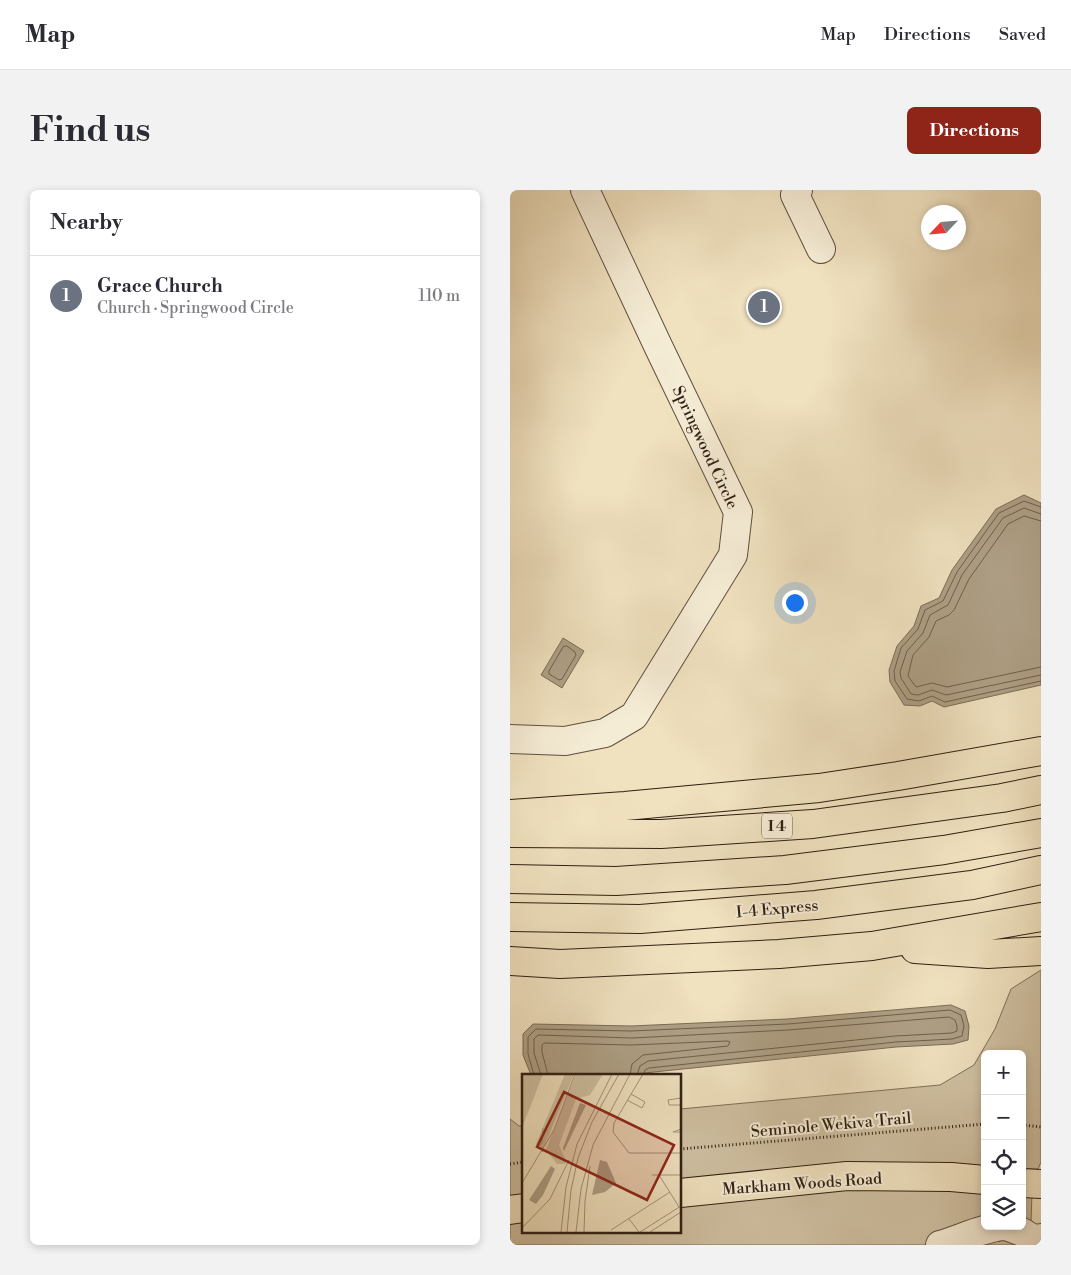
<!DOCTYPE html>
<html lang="en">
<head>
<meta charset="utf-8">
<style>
  :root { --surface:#fff; --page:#f2f2f3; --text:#2b2b33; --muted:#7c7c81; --line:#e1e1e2; --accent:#8f2418 }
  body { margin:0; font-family:"Libre Bodoni",serif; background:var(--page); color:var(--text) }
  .controls { position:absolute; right:15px; bottom:15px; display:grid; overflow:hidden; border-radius:8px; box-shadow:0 2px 8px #0003 }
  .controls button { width:45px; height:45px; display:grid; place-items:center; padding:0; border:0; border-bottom:1px solid var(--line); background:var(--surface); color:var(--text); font:25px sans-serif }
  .compass { position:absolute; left:411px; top:15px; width:45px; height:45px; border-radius:50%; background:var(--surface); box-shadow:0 2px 8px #0003; rotate:244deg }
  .you { position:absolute; left:284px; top:412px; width:18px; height:18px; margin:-12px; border:4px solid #fff; border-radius:50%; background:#1a73e8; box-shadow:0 0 0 8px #1a73e833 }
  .badge { display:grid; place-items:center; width:32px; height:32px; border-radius:50%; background:var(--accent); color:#fff; font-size:16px; font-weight:700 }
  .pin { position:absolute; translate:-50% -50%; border:2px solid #fff; box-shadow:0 1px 5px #0006 }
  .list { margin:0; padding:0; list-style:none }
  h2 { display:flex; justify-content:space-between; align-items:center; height:65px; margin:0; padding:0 20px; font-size:21px }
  h2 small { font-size:16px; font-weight:400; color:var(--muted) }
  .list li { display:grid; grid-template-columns:32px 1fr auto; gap:15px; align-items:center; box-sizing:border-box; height:80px; padding:0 20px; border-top:1px solid var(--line) }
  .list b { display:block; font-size:19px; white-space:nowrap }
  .list p { margin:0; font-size:16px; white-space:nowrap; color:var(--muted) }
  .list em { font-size:16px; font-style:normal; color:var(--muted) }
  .icon { flex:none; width:28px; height:28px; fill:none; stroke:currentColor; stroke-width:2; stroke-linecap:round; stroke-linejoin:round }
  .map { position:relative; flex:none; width:531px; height:1055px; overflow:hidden; border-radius:8px }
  header { display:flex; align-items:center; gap:30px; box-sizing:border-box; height:70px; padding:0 25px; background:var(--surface); border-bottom:1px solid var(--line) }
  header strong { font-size:24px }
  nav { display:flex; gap:28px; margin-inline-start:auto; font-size:18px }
  .intro { display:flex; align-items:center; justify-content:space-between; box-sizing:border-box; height:120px; padding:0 30px }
  h1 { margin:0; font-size:35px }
  .button { padding:12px 22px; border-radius:8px; background:var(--accent); color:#fff; font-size:18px; font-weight:700 }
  main { display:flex; gap:30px; padding:0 30px }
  aside { flex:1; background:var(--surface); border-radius:8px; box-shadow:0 2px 8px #0003 }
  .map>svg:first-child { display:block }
</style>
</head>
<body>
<header>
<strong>Map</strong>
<nav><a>Map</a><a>Directions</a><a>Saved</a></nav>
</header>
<div class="intro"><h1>Find us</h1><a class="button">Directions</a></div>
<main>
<aside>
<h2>Nearby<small></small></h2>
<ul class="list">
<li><span class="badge" style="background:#6b7280">1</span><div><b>Grace Church</b><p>Church · Springwood Circle</p></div><em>110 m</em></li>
</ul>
</aside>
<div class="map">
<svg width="531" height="1055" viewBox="0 0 531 1055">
  <rect width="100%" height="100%" fill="#f0e1bf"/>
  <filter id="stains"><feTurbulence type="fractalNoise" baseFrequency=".004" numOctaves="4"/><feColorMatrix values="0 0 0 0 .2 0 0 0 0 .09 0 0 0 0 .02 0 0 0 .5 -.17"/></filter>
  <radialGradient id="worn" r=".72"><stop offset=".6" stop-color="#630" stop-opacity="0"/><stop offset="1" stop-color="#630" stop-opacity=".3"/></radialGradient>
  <path fill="#cfc0a2" stroke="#7f705a" d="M 531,780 L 531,972 L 528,979 L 512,979 L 512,864 L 475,864 L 475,979 L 170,993 L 170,919 L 430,895 L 464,875 L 485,839 L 501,799 Z
    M 0,929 L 9,936 L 14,936 L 14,1009 L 0,1010 Z
    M 337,996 L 475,1000 L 475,1036 L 512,1036 L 512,1003 L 522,1003 L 521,1032 L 516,1055 L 0,1055 L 0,1029 L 14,1028 L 14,1041 L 170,1041 L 170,1013 Z"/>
  <path fill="#ae9f85" stroke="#7b6c57" d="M 514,305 L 531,313 L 531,495 L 434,517 L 422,511 L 410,516 L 394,515 L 380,492 L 379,480 L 387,456 L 404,436 L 411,416 L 429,408 L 442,380 L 486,319 Z
    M 53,448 L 74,461 L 52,498 L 31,485 Z
    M 441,815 L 455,821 L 459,836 L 458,850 L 443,854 L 386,857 L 115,885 L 21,885 L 13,865 L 13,844 L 23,834 L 121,836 L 277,829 Z"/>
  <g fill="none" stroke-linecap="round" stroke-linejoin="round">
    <path stroke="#6e5f4c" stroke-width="1" d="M 531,317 L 514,311 L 489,323 L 447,382 L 433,411 L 415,420 L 408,439 L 391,458 L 384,481 L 385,491 L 397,509 L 409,511 L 422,506 L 435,512 L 531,491
      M 531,324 L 514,318 L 493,328 L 452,385 L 438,415 L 420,425 L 413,443 L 397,461 L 390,482 L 391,488 L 401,504 L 408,505 L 422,500 L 436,505 L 531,485
      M 531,331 L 514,326 L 498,334 L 459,389 L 444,420 L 439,425 L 426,431 L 419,447 L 403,465 L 398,486 L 406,497 L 422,493 L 437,497 L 531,477
      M 57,456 L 65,462 L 66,465 L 52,489 L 49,490 L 39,484 L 39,481 L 53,457 Z
      M 24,885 L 18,864 L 18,847 L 26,839 L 121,841 L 278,834 L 440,820 L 451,825 L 454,836 L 452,846 L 442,849 L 386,852 L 139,878 L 135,880 L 134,885
      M 31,885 L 24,863 L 24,849 L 28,845 L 122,848 L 278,840 L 439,827 L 445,830 L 447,836 L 447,841 L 442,843 L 385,846 L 138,871 L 130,876 L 127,885
      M 38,885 L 32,862 L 32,855 L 34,853 L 121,855 L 217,851 L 220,852 L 218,856 L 133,865 L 122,874 L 120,885"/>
    <g stroke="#5f503e" stroke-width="30">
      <path id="minor" d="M 288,0 L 285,5 L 311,59
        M 0,549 L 55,551 L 95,543 L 124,526 L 223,365 L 228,322 L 149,158 L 75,0
        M 496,1036 L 512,1042 L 526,1051 L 531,1048
        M 430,1055 C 451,1049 472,1038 493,1036"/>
    </g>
    <g stroke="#2f1f13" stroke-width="30">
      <path id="major" d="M 512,993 L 531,994
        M 170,1003 L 337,986 L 441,987 L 475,990
        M 0,1020 L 14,1018"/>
    </g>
    <g stroke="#2f1f13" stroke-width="30">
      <path id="highway" d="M 0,624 L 115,616 L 309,598 L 388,586 L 531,561
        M 0,643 L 151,644 L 303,634 L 492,608 L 531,600
        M 0,689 L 106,691 L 275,680 L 434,660 L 531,643
        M 0,727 L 130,729 L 306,715 L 462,695 L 531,680
        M 405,759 L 478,764 L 531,761
        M 0,771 L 50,774 L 269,764 L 362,756 L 531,727"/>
    </g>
    <path stroke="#2f1f13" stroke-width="3" stroke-dasharray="1 2.5" stroke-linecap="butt" d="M 512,935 L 531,937
      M 170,959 L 475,934
      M 0,974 L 14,972"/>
    <use href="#minor" stroke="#f5ecd5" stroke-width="28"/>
    <use href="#major" stroke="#f0e1bf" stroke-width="28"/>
    <use href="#highway" stroke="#f0e1bf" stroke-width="28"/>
  </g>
  <g text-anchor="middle" stroke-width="4" stroke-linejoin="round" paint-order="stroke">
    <rect fill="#f5ecd5" stroke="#6a5c4d" stroke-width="1" x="252" y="623.5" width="30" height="25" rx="4"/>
    <g font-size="15" font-weight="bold" fill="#2f1f13">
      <text x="267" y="641">I 4</text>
    </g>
    <g font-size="16" fill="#2f1f13" stroke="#f5ecd5">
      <text transform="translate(196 257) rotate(65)" y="6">Springwood Circle</text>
      <text transform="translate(267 718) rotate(-5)" y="6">I-4 Express</text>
      <text transform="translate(321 934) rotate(-5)" y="6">Seminole Wekiva Trail</text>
      <text transform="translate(292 993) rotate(-4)" y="6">Markham Woods Road</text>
    </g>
  </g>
  <g transform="translate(12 884)">
    <rect width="159" height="159" fill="#f0e1bf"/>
    <path d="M 0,0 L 21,0 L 0,54 ZM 43,0 L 52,0 L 21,75 L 14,70 ZM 54,0 L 81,0 L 68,21 L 54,25 L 37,71 L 44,87 L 43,90 L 35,90 L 24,76 Z" fill="#cfc0a2"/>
    <path d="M 58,29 L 64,31 L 42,77 L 41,74 ZM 78,86 L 85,88 L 94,109 L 83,118 L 70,121 ZM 29,92 L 33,95 L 21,121 L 14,130 L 7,126 Z" fill="#ae9f85"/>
    <path fill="none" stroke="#a3937a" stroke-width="1" d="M 121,0 L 92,49 L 91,58 L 107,79 L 159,79M 159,24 L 146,26 L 147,31 L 159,31M 105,26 L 120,34 L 123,28 L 109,20M 159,55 L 151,58 L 159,58M 21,78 L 16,73 L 20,69 L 21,54M 130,101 L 137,101 L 157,133M 137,101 L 159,101M 0,109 L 32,56 L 53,0M 107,145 L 117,158M 0,154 L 28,125 L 47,86M 89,156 L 148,118M 39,158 L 44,113 L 55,70 L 90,0M 45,158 L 49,116 L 56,84 L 70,48 L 97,0M 54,158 L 59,115 L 71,71 L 108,0M 62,158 L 63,127 L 68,92M 118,158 L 159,132M 128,158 L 159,138"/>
    <path fill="#8f2418" fill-opacity="0.15" stroke="#8f2418" stroke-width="2.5" d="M 42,18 L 152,71 L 125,126 L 15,73 Z"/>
    <rect width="159" height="159" fill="none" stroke="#2f1f13" stroke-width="2.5"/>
  </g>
  <rect width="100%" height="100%" filter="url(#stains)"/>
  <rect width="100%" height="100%" fill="url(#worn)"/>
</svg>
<div class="controls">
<button>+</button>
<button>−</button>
<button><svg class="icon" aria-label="locate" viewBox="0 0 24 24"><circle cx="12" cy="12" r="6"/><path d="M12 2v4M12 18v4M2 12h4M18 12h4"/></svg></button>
<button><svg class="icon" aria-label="layers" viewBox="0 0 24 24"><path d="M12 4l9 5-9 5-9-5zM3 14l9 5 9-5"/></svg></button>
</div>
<svg class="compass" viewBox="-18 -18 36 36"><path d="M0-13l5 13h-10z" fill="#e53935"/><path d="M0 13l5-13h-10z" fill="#7c7c81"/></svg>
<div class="you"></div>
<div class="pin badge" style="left:254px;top:117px;background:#6b7280">1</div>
</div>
</main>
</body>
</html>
